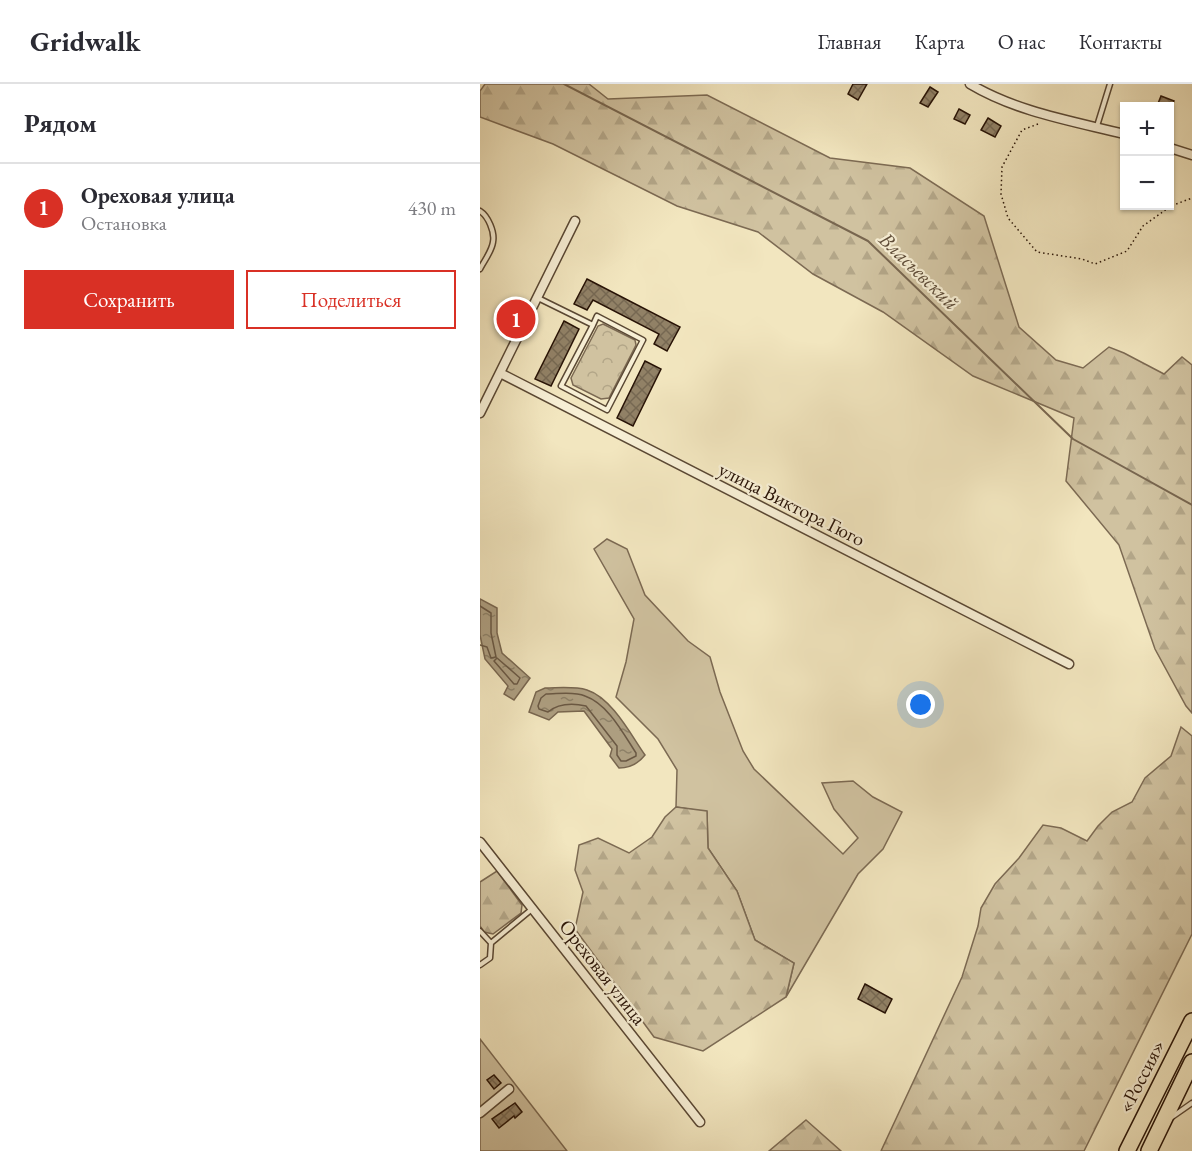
<!DOCTYPE html>
<html lang="ru">
<head>
<meta charset="utf-8">
<style>
  :root { --surface:#fff; --page:#f2f2f3; --text:#2b2b33; --muted:#7c7c81; --line:#e1e1e2; --accent:#d93025 }
  body { margin:0; font-family:"EB Garamond",serif; background:var(--page); color:var(--text) }
  .controls { position:absolute; right:18px; top:18px; display:grid; overflow:hidden; border-radius:0px; box-shadow:0 2px 4px #0004 }
  .controls button { width:54px; height:54px; display:grid; place-items:center; padding:0; border:0; border-bottom:2px solid var(--line); background:var(--surface); color:var(--text); font:30px sans-serif }
  .you { position:absolute; left:441px; top:621px; width:21px; height:21px; margin:-15px; border:4px solid #fff; border-radius:50%; background:#1a73e8; box-shadow:0 0 0 9px #1a73e833 }
  .badge { display:grid; place-items:center; width:39px; height:39px; border-radius:50%; background:var(--accent); color:#fff; font-size:20px; font-weight:700 }
  .pin { position:absolute; translate:-50% -50%; border:3px solid #fff; box-shadow:0 2px 6px #0006 }
  .list { margin:0; padding:0; list-style:none }
  h2 { display:flex; justify-content:space-between; align-items:center; height:78px; margin:0; padding:0 24px; font-size:26px }
  h2 small { font-size:20px; font-weight:400; color:var(--muted) }
  .list li { display:grid; grid-template-columns:39px 1fr auto; gap:18px; align-items:center; box-sizing:border-box; height:90px; padding:0 24px; border-top:2px solid var(--line) }
  .list b { display:block; font-size:22px; white-space:nowrap }
  .list p { margin:0; font-size:20px; white-space:nowrap; color:var(--muted) }
  .list em { font-size:20px; font-style:normal; color:var(--muted) }
  .actions { display:flex; gap:12px; padding:18px 24px }
  .actions a { flex:1; padding:14px 0; border:2px solid var(--accent); border-radius:0px; text-align:center; font-size:21px; color:var(--accent) }
  .actions .main { background:var(--accent); color:#fff }
  .map { position:relative; flex:none; width:712px; height:1067px; overflow:hidden }
  header { display:flex; align-items:center; gap:36px; box-sizing:border-box; height:84px; padding:0 30px; background:var(--surface); border-bottom:2px solid var(--line) }
  header strong { font-size:28px }
  nav { display:flex; gap:33px; margin-inline-start:auto; font-size:21px }
  main { display:flex }
  aside { flex:1; background:var(--surface) }
  .map>svg:first-child { display:block }
</style>
</head>
<body>
<header>
<strong>Gridwalk</strong>
<nav><a>Главная</a><a>Карта</a><a>О нас</a><a>Контакты</a></nav>
</header>
<main>
<aside>
<h2>Рядом<small></small></h2>
<ul class="list">
<li><span class="badge">1</span><div><b>Ореховая улица</b><p>Остановка</p></div><em>430 m</em></li>
</ul>
<div class="actions"><a class="main">Сохранить</a><a>Поделиться</a></div>
</aside>
<div class="map">
<svg width="712" height="1067" viewBox="0 0 712 1067">
  <defs>
    <pattern id="forest-firs" width="22" height="20" patternUnits="userSpaceOnUse" patternTransform="scale(1.5)"><rect width="22" height="20" fill="#d0c2a0"/><path d="M5 1l3.5 6h-7zM16 11l3.5 6h-7z" fill="#b3a688"/></pattern>
    <pattern id="park-crowns" width="20" height="18" patternUnits="userSpaceOnUse" patternTransform="scale(1.5)"><rect width="20" height="18" fill="#d0c2a0"/><path d="M2 6a3 3 0 1 1 6 0M12 15a3 3 0 1 1 6 0" fill="none" stroke="#b3a688"/></pattern>
    <pattern id="water-ripples" width="26" height="14" patternUnits="userSpaceOnUse" patternTransform="scale(1.5)"><rect width="26" height="14" fill="#ad9e80"/><path d="M2 4q2-2 4 0t4 0M15 11q2-2 4 0t4 0" fill="none" stroke="#8d8067"/></pattern>
    <pattern id="building-cross-hatch" width="8" height="8" patternUnits="userSpaceOnUse" patternTransform="scale(1.5)"><rect width="8" height="8" fill="#918166"/><path d="M0 0l8 8M0 8l8-8" fill="none" stroke="#766852"/></pattern>
  </defs>
  <rect width="100%" height="100%" fill="#f2e6bf"/>
  <filter id="stains"><feTurbulence type="fractalNoise" baseFrequency=".00333" numOctaves="4"/><feColorMatrix values="0 0 0 0 .2 0 0 0 0 .09 0 0 0 0 .02 0 0 0 .5 -.17"/></filter>
  <radialGradient id="worn" r=".72"><stop offset=".6" stop-color="#630" stop-opacity="0"/><stop offset="1" stop-color="#630" stop-opacity=".3"/></radialGradient>
  <path fill="#d0c2a0" stroke="#7c6a53" stroke-width="1.5" d="M 127,455 L 147,465 L 165,511 L 208,557 L 230,573 L 240,608 L 263,667 L 274,685 L 363,770 L 378,754 L 354,725 L 342,699 L 373,697 L 393,713 L 422,728 L 403,765 L 378,790 L 306,913 L 314,879 L 275,856 L 257,807 L 228,764 L 227,728 L 196,723 L 197,686 L 178,655 L 136,613 L 146,578 L 154,535 L 114,465 Z
    M 0,955 L 87,1067 L 0,1067 Z"/>
  <path fill="url(#forest-firs)" stroke="#7c6a53" stroke-width="1.5" d="M 5,0 L 109,0 L 128,15 L 227,11 L 350,74 L 430,84 L 504,132 L 539,243 L 576,276 L 603,284 L 629,263 L 644,269 L 684,290 L 702,273 L 712,281 L 712,629 L 706,622 L 675,565 L 639,461 L 586,397 L 594,334 L 493,292 L 403,228 L 333,190 L 278,148 L 197,122 L 73,60 L 0,33 L 0,7 Z
    M 701,643 L 712,652 L 712,850 L 604,1067 L 401,1067 L 482,893 L 498,842 L 501,824 L 515,800 L 539,774 L 563,741 L 581,744 L 607,757 L 618,742 L 632,728 L 652,718 L 665,694 L 691,672 Z
    M 196,723 L 227,727 L 228,764 L 257,807 L 275,856 L 314,879 L 306,913 L 223,967 L 174,953 L 95,845 L 103,808 L 95,786 L 99,761 L 118,754 L 149,769 L 172,753 L 185,733 Z
    M 17,787 L 42,821 L 41,829 L 13,850 L 4,848 L 0,842 L 0,798 Z
    M 326,1036 L 361,1067 L 289,1067 Z"/>
  <path fill="url(#park-crowns)" stroke="#7c6a53" stroke-width="1.5" d="M 123,240 L 155,256 L 156,261 L 129,314 L 121,315 L 93,301 L 91,294 L 118,242 Z"/>
  <path fill="url(#water-ripples)" stroke="#78664f" stroke-width="1.5" d="M 0,515 L 17,524 L 17,549 L 22,569 L 50,594 L 34,616 L 24,610 L 28,602 L 5,575 L 0,551 Z
    M 65,604 C 78,604 94,602 107,606 C 132,614 151,651 165,671 C 158,680 149,684 139,684 L 130,672 L 132,665 L 104,627 L 78,628 L 69,636 L 49,628 L 56,608 Z"/>
  <g fill="none" stroke-linecap="round" stroke-linejoin="round">
    <path stroke="#6a5843" stroke-width="1.5" d="M 0,522 L 11,529 L 11,549 L 16,573 L 11,574 L 7,563 L 0,561
      M 17,574 L 40,594 L 37,600 L 34,600 L 14,577 Z
      M 66,610 C 78,610 94,607 105,612 C 128,620 143,649 156,669 L 156,672 L 146,677 L 141,677 L 137,671 L 137,662 L 106,622 C 92,619 79,619 68,628 L 59,625 L 58,622 L 61,614 Z"/>
    <path stroke="#78664f" stroke-width="2" d="M 84,0 L 388,157 L 593,355 L 712,421"/>
  </g>
  <path fill="url(#building-cross-hatch)" stroke="#281306" stroke-width="1.5" d="M 373,0 L 387,0 L 378,16 L 368,10 Z
    M 450,3 L 458,8 L 448,23 L 440,19 Z
    M 681,12 L 694,17 L 692,22 L 677,22 Z
    M 479,25 L 490,31 L 485,40 L 474,35 Z
    M 508,34 L 521,42 L 515,53 L 501,46 Z
    M 107,195 L 200,243 L 187,267 L 174,260 L 179,250 L 113,216 L 107,226 L 94,220 Z
    M 84,237 L 99,245 L 71,302 L 55,295 Z
    M 165,277 L 181,285 L 153,342 L 137,334 Z
    M 385,900 L 412,915 L 405,929 L 378,915 Z
    M 14,991 L 21,999 L 14,1005 L 7,996 Z
    M 35,1019 L 42,1028 L 35,1034 L 34,1032 L 19,1044 L 12,1035 Z"/>
  <g fill="none" stroke-linecap="round" stroke-linejoin="round">
    <g stroke="#5a4834" stroke-width="7">
      <path id="lane" d="M 617,42 L 630,0
        M 0,127 C 8,132 15,148 13,158 C 12,167 4,177 0,185
        M 58,214 L 113,241 L 81,302 L 127,326 L 163,256 L 117,232 L 113,241
        M 0,847 L 11,859
        M 0,881 L 10,874 L 11,859 L 52,825
        M 692,1033 L 712,1019"/>
    </g>
    <g stroke="#5a4834" stroke-width="11">
      <path id="street" d="M 490,0 C 537,28 592,37 644,50
        M 690,64 L 712,71
        M 20,289 L 589,580
        M 0,329 L 95,137
        M 0,758 L 220,1038
        M 0,1029 L 29,1005"/>
    </g>
    <g stroke="#281306" stroke-width="18">
      <path id="highway" d="M 647,1067 L 712,937
        M 669,1067 L 712,978"/>
    </g>
    <path stroke="#281306" stroke-width="1.5" stroke-dasharray="1.5 3" stroke-linecap="butt" d="M 558,40 L 542,46 L 522,83 L 521,110 L 528,134 L 557,168 L 602,175 L 615,180 L 647,167 L 663,142 L 691,122 L 712,114"/>
    <use href="#lane" stroke="#f7efd5" stroke-width="4"/>
    <use href="#street" stroke="#f7efd5" stroke-width="8"/>
    <use href="#highway" stroke="#f2e6bf" stroke-width="15"/>
  </g>
  <g text-anchor="middle" stroke-width="4.5" stroke-linejoin="round" paint-order="stroke">
    <g font-size="20" fill="#281306" stroke="#f7efd5">
      <text transform="translate(312 420) rotate(27)" y="7">улица Виктора Гюго</text>
      <text transform="translate(123 888) rotate(52)" y="7">Ореховая улица</text>
      <text transform="translate(661 992) rotate(-63)" y="7">«Россия»</text>
    </g>
    <g font-size="21" font-style="italic" fill="#5d4b37" stroke="#f7efd5">
      <text transform="translate(439 187) rotate(44)" y="7">Власьевский</text>
    </g>
  </g>
  <rect width="100%" height="100%" filter="url(#stains)"/>
  <rect width="100%" height="100%" fill="url(#worn)"/>
</svg>
<div class="controls">
<button>+</button>
<button>−</button>
</div>
<div class="you"></div>
<div class="pin badge" style="left:36px;top:235px">1</div>
</div>
</main>
</body>
</html>
